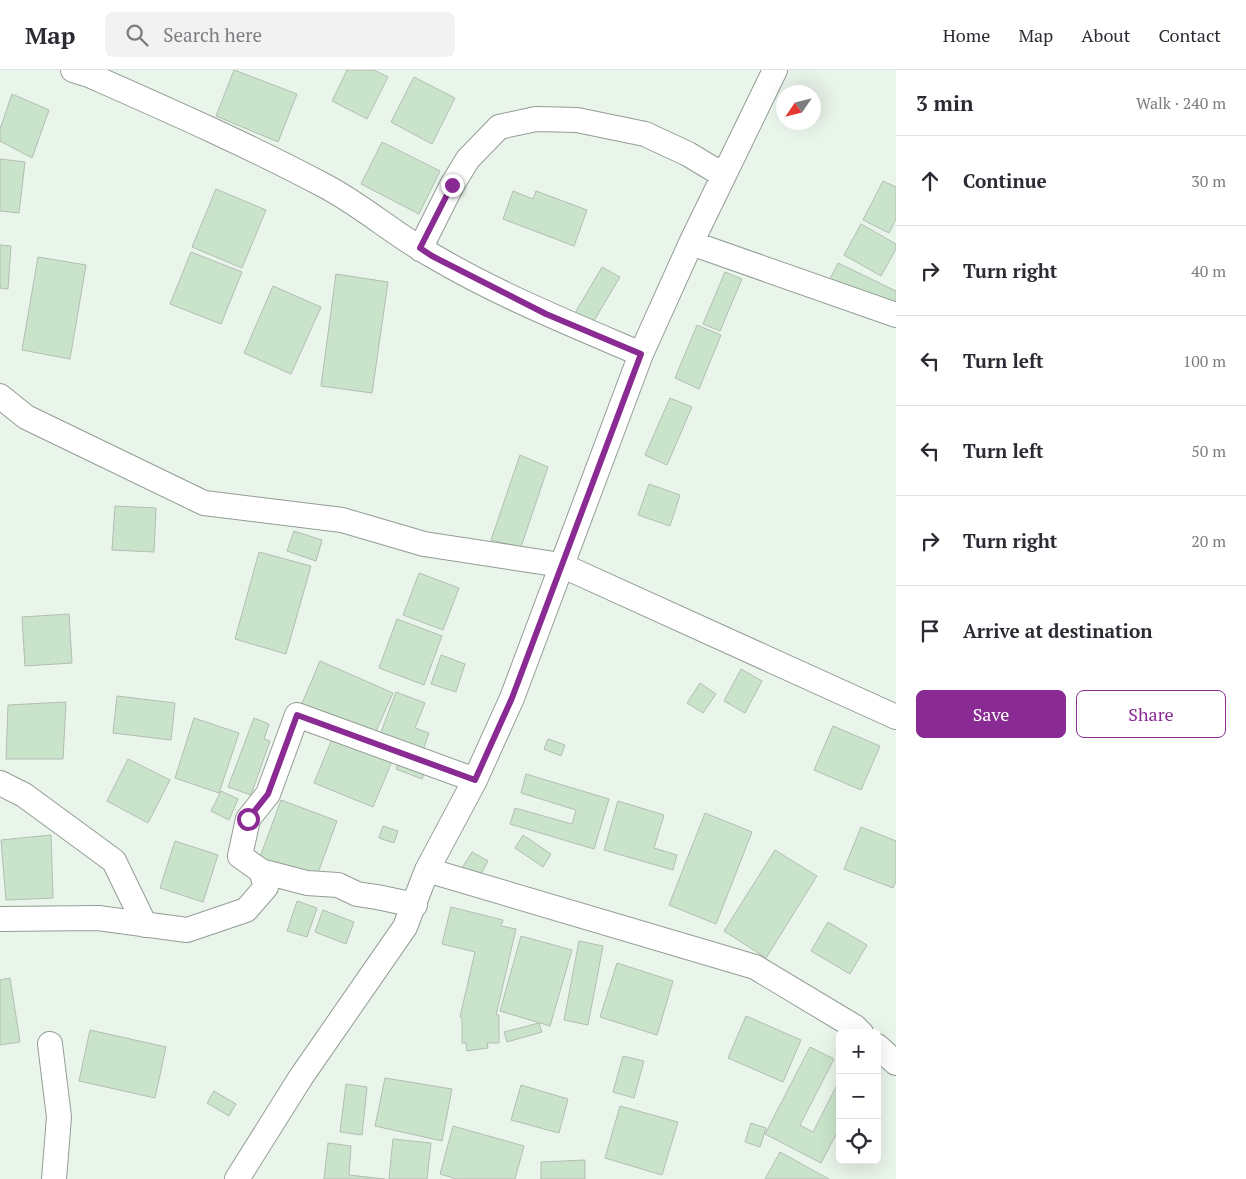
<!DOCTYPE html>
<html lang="en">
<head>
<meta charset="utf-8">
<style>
  :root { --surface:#fff; --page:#f2f2f3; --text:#2b2b33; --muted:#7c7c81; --line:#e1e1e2; --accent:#8a2a93 }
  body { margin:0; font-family:"PT Serif",serif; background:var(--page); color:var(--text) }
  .controls { position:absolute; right:15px; bottom:15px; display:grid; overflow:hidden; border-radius:8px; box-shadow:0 5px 20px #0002 }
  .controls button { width:45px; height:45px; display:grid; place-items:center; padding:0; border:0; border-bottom:1px solid var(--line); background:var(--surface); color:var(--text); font:25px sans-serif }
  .compass { position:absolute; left:776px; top:15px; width:45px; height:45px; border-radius:50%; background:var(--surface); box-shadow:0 5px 20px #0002; rotate:235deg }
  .stop { position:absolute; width:15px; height:15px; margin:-11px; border:4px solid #8a2a93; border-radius:50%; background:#fff }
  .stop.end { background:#8a2a93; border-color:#fff; box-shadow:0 1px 5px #0008 }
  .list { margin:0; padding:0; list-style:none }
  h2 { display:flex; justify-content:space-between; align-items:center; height:65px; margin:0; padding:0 20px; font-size:21px }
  h2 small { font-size:16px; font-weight:400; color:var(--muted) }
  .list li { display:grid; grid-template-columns:32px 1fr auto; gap:15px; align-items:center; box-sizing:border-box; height:90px; padding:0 20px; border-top:1px solid var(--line) }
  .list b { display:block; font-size:19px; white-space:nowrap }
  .list em { font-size:16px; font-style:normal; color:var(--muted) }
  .actions { display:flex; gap:10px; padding:15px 20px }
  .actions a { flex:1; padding:11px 0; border:1px solid var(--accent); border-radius:8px; text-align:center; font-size:18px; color:var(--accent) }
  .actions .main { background:var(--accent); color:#fff }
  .icon { flex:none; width:28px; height:28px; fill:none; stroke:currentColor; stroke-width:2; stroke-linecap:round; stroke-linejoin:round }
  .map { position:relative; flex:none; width:896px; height:1109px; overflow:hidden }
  header { display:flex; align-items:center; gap:30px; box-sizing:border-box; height:70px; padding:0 25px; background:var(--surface); border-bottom:1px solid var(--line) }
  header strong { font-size:24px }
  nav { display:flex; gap:28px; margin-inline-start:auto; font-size:18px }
  .search { width:350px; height:45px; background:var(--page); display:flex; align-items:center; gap:12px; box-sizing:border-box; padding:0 18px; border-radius:8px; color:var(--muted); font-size:19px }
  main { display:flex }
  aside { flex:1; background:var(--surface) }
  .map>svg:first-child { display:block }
</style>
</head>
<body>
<header>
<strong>Map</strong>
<div class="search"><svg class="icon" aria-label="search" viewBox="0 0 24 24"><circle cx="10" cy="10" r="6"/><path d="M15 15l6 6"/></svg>Search here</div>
<nav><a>Home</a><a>Map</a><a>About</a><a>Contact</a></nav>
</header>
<main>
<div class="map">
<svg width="896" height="1109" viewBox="0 0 896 1109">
  <rect width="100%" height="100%" fill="#e9f4ea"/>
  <path fill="#cae4cb" stroke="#b3bdb3" d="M 234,0 L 297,24 L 278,72 L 216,46 Z
    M 347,0 L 374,0 L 388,7 L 367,49 L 332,31 Z
    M 414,7 L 455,28 L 432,74 L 391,52 Z
    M 12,24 L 49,40 L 32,88 L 0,71 L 0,59 Z
    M 382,72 L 440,101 L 419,144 L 361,114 Z
    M 0,89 L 25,92 L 19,143 L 0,141 Z
    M 883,111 L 896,117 L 896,149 L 889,163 L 863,150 Z
    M 216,119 L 266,140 L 242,198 L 192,177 Z
    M 513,121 L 533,129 L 536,121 L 587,140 L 574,176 L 503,149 Z
    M 861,154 L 896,174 L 896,179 L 881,206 L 844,185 Z
    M 0,175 L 11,176 L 8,219 L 0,218 Z
    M 191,182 L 242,202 L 221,254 L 170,234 Z
    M 38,187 L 86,195 L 70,289 L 22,280 Z
    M 838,193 L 896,221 L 896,243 L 829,211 Z
    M 602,197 L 620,207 L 592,254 L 575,243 Z
    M 725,202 L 742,209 L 720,261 L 703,254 Z
    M 336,204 L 388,212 L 372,323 L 321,316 Z
    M 273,216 L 321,237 L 291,304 L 244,283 Z
    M 697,255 L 721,265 L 699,319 L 675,308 Z
    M 670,328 L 692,337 L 667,395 L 645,385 Z
    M 520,385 L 548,397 L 521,477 L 491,470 Z
    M 649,414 L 680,425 L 670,456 L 638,445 Z
    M 115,436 L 156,438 L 154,482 L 112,480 Z
    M 294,461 L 322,470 L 316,491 L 287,481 Z
    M 259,482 L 311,496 L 286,584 L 235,569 Z
    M 419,503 L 459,518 L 443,560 L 403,545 Z
    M 69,544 L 72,593 L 25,596 L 22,547 Z
    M 397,549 L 442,566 L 424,615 L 379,598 Z
    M 441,585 L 465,594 L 456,622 L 431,614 Z
    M 320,591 L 393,623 L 372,670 L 300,638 Z
    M 741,599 L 762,611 L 745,643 L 724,631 Z
    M 700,613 L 716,624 L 703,643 L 687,633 Z
    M 396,622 L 425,633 L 415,658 L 429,663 L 420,689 L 377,673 Z
    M 117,626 L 175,633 L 171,670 L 113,663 Z
    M 66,632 L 63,689 L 6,689 L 8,635 Z
    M 194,648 L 239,663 L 219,723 L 175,708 Z
    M 254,648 L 269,654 L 264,669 L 270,671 L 251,725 L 228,717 Z
    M 833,656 L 880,676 L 861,720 L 814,700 Z
    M 334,664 L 393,689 L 373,737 L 314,713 Z
    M 548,669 L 565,675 L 561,686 L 544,679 Z
    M 400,687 L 427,697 L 422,709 L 396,699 Z
    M 128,689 L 170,710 L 148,753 L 107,731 Z
    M 526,704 L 609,729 L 594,779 L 510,754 L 515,738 L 572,754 L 576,740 L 521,723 Z
    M 221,721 L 238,729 L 229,750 L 211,741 Z
    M 281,730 L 337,751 L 315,811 L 259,790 Z
    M 618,731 L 664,745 L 654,778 L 677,785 L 673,800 L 604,780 Z
    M 705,743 L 752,762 L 716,854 L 669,835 Z
    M 383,756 L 398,761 L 394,773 L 379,768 Z
    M 861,757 L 896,771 L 896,811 L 893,818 L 844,799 Z
    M 51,765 L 53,828 L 6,830 L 1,770 Z
    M 523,765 L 551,784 L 543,797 L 515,778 Z
    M 175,771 L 218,785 L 203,832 L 160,818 Z
    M 775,780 L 817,806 L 766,888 L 724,861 Z
    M 472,782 L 488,791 L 478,809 L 461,800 Z
    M 297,831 L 317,838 L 307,867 L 287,861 Z
    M 451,837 L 503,850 L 501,856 L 516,859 L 496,945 L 499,945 L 499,973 L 487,973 L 488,978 L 467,981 L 466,973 L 462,973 L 462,948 L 460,947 L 475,882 L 442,874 Z
    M 323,840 L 354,852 L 346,874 L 315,862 Z
    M 828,852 L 867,875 L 850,904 L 811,881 Z
    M 521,866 L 572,880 L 550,956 L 500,941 Z
    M 579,871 L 603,876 L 588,955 L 564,950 Z
    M 617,893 L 673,911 L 657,965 L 600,947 Z
    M 10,908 L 20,972 L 0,975 L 0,910 Z
    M 746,946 L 801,970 L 783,1012 L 728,988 Z
    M 539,953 L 542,962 L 507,972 L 504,962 Z
    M 90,960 L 166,977 L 155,1028 L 79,1011 Z
    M 810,977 L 834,989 L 800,1055 L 813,1062 L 840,1009 L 840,1057 L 821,1093 L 765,1064 Z
    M 623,986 L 644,991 L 634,1028 L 613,1022 Z
    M 385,1008 L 452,1019 L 442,1071 L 375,1056 Z
    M 346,1014 L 367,1017 L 362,1065 L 340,1062 Z
    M 521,1015 L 568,1029 L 559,1063 L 511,1050 Z
    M 214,1021 L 236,1034 L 229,1046 L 207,1033 Z
    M 620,1036 L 678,1052 L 662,1105 L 605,1088 Z
    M 751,1053 L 766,1058 L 760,1077 L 745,1072 Z
    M 453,1056 L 524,1076 L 515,1109 L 457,1109 L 440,1104 Z
    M 393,1069 L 431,1073 L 427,1109 L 389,1109 Z
    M 328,1073 L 351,1076 L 349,1105 L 385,1109 L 324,1109 Z
    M 780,1082 L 829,1109 L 765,1109 Z
    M 585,1090 L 585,1109 L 541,1109 L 541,1092 Z"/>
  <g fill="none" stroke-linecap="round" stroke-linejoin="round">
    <g stroke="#939d94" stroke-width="26">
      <path id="minor" d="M 73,0 L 89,5 C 168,40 248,75 325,116 C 363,136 395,165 433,186 C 499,225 571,254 641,284
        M 691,173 L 896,245
        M 420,179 L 452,115 L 468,89 L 499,57 L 536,49 L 577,50 L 645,64 L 688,84 L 723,105
        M 0,326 L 26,347 L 204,433 L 342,450 L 424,474 L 561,495 L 896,647
        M 0,713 L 24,725 L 114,791 L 145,855
        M 427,800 L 755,897 L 855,957 L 861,963
        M 415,835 L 377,827 L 357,824 L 338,815 L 307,813 L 261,801 L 240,786 L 248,749 L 268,724 L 297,645 L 475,710
        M 0,849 L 98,848 L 187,860 L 246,840 L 266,817 L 261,801
        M 50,974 L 59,1047 L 54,1109
        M 877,976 L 896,993
        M 237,1109 L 301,1007 L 405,857 L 427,800 L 475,710 L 512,628 L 641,284 L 691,173 L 775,0"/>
    </g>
    <use href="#minor" stroke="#fff" stroke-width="24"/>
  </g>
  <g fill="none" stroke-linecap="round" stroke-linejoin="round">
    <path stroke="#8a2a93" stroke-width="6" d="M 248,749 L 268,724 L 297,645 L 475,710 L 512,628 L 641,284 L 546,244 L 432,186 L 420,178 L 452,115"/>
  </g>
</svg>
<div class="controls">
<button>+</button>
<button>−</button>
<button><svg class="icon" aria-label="locate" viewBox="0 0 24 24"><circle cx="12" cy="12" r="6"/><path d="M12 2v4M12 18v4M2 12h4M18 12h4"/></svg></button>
</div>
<svg class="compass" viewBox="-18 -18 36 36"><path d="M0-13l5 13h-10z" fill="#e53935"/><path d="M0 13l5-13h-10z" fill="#7c7c81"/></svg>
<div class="stop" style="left:248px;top:749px"></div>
<div class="stop end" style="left:452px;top:115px"></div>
</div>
<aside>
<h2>3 min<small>Walk · 240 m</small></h2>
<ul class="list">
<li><svg class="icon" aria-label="ahead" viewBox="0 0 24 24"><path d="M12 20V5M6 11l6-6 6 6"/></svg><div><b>Continue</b></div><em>30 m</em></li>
<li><svg class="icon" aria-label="right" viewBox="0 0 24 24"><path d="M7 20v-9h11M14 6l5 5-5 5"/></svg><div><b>Turn right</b></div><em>40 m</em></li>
<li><svg class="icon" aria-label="left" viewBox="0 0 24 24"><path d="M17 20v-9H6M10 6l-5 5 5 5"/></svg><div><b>Turn left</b></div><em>100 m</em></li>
<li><svg class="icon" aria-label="left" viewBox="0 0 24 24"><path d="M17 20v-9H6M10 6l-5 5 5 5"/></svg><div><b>Turn left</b></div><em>50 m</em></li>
<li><svg class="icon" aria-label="right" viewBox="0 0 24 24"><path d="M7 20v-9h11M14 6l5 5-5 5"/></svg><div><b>Turn right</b></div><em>20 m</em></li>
<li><svg class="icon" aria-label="arrive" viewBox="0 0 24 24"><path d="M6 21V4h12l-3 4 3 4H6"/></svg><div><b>Arrive at destination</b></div></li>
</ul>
<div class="actions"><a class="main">Save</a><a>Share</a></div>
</aside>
</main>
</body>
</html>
